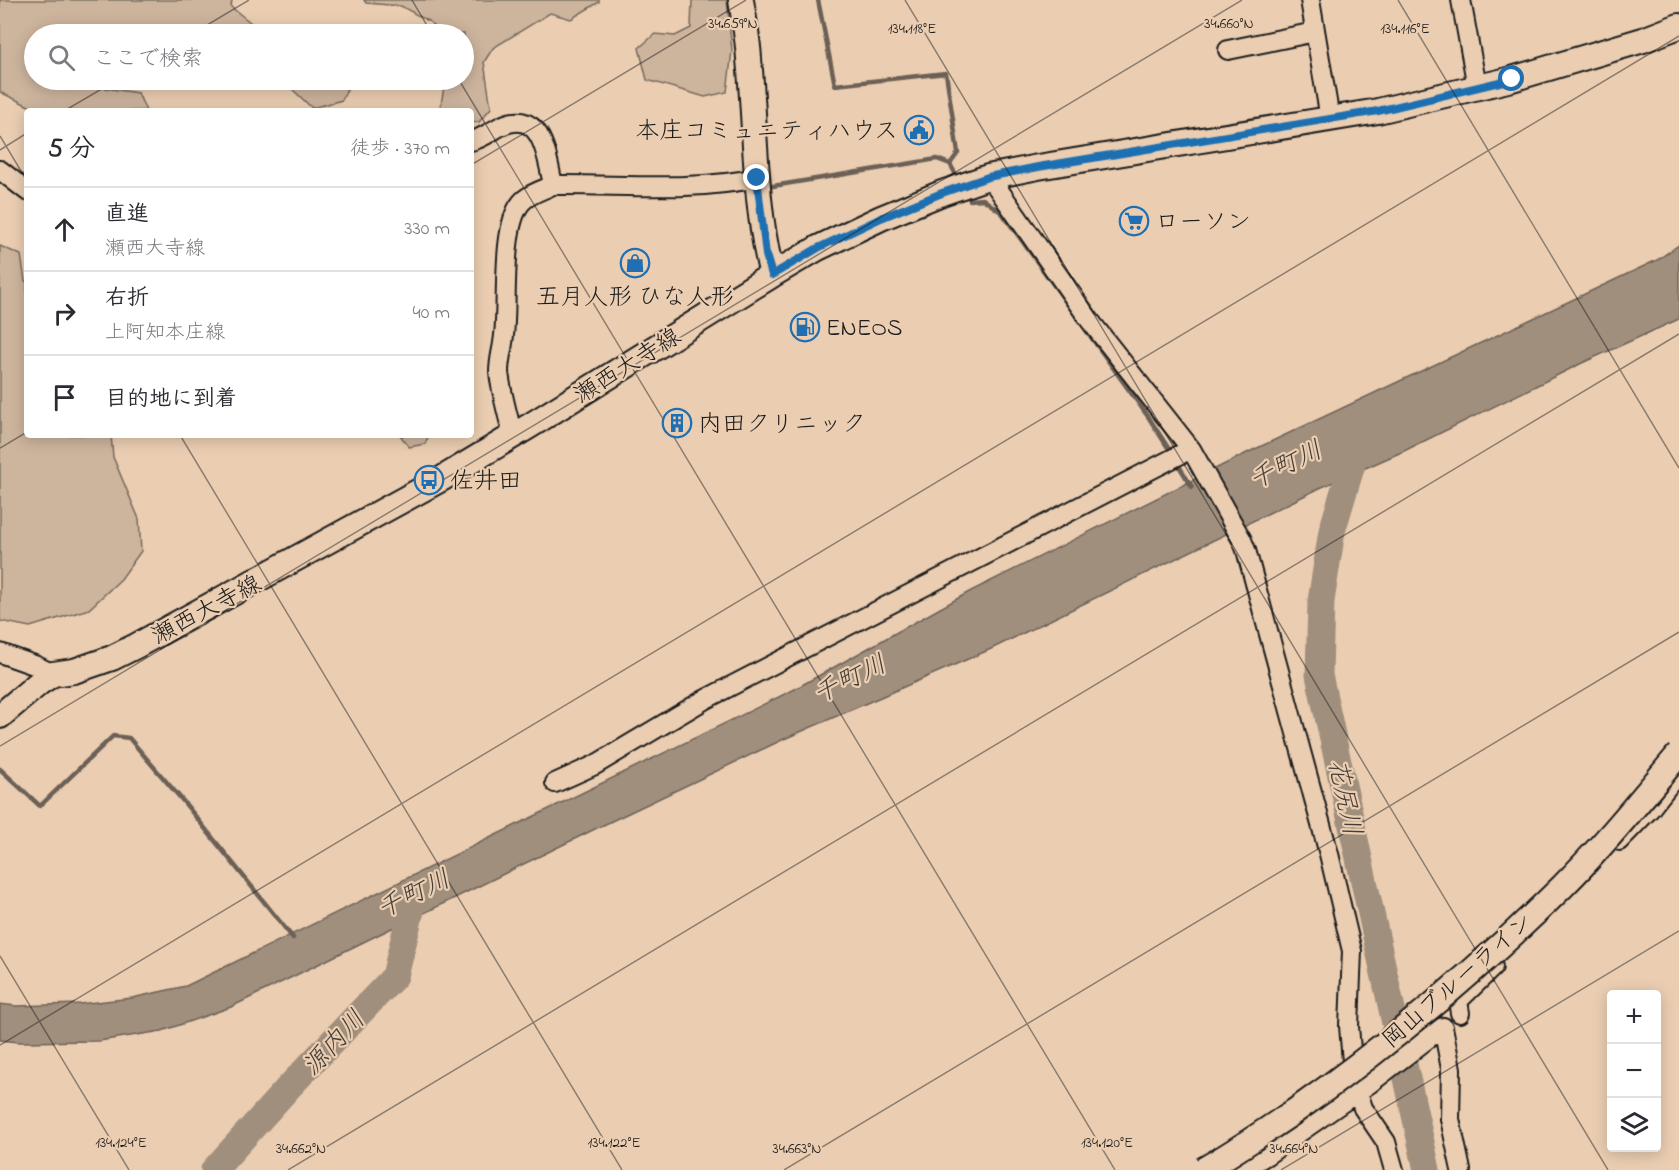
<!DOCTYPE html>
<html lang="ja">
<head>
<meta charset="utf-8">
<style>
  :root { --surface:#fff; --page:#f7f7f7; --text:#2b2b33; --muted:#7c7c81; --line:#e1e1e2 }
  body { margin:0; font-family:"Indie Flower","Klee One",sans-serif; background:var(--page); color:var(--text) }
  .controls { position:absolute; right:18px; bottom:18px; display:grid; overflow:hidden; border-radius:6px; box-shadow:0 3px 15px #0003 }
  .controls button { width:54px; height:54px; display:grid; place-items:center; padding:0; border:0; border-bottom:2px solid var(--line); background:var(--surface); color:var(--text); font:30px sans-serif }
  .stop { position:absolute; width:18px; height:18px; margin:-14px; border:4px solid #1f6fb2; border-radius:50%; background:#fff }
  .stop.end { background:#1f6fb2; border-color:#fff; box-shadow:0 2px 6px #0008 }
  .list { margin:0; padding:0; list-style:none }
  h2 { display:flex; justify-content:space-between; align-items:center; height:78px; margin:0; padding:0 24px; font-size:26px }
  h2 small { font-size:20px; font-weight:400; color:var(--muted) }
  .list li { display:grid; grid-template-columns:39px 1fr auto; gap:18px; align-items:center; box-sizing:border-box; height:84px; padding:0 24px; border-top:2px solid var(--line) }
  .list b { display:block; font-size:22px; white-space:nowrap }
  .list p { margin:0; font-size:20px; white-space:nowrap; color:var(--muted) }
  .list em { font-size:20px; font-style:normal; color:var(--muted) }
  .icon { flex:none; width:33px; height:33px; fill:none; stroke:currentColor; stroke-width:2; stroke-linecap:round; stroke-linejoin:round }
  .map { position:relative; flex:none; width:1679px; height:1170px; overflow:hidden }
  .search { position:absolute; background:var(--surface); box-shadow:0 3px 15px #0003; left:24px; top:24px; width:450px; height:66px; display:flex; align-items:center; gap:15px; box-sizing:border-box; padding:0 21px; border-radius:33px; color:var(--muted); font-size:22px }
  .panel { position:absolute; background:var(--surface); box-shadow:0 3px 15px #0003; left:24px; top:108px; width:450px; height:330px; border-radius:6px }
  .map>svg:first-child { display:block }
</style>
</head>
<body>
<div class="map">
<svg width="1679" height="1170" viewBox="0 0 1679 1170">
  <rect width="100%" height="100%" fill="#ebceb2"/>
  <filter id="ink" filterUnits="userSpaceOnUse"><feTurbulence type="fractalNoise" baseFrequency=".0167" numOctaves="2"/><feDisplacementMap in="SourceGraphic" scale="12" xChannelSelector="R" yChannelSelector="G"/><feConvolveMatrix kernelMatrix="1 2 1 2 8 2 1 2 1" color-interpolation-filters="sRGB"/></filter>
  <g filter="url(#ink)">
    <path fill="#cdb49d" stroke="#74685c" stroke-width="1.5" d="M 0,0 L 232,0 L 231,7 L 265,34 L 180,34 L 175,30 L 125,30 L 121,34 L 34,34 L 34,80 L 97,80 L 98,87 L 138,93 L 146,111 L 39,111 L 0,92 Z
      M 364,0 L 599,0 L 599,2 L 571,19 L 550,13 L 493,48 L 484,62 L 491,108 L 479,122 L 471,123 L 471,111 L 440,111 L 445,80 L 464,80 L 464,34 L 440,34 L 430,22 L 401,6 L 366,3 Z
      M 692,0 L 727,0 L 732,51 L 727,92 L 705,97 L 647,80 L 639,48 L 655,34 L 675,36 L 691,28 Z
      M 238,80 L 345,80 L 349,85 L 342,100 L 312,108 L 290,87 L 278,81 L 247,86 Z
      M 0,246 L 21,255 L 25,281 L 27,282 L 27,435 L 111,435 L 113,457 L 139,519 L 141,551 L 121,579 L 89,609 L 30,627 L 0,621 Z
      M 400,435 L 429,435 L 425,444 L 409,447 Z"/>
    <path fill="#a18f7d" stroke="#6c6156" stroke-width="1.5" d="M 1679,245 L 1679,319 L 1582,363 L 1404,451 L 1322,487 L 991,649 L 784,739 L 597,828 L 418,916 L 392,928 L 231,1007 L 162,1031 L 99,1041 L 19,1042 L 0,1040 L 0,1004 L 16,1006 L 79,1004 L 132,998 L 186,986 L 793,690 L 971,591 L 1253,450 L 1657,260 Z"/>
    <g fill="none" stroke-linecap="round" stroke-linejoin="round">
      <path stroke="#6c6156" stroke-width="4.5" d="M 818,0 L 835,85 L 946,73 L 958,153 L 950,164
        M 767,187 L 937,159 L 950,164 L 959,180
        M 728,191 L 749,189
        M 966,192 L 970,200 L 983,199 L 1002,213 L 1149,418 L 1172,454
        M 1176,461 L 1192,487
        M 0,769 L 40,806 L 113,736 L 129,738 L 183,801 L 293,938"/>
      <path stroke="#a18f7d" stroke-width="27" d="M 1359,441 L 1332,531 L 1321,601 L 1319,675 L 1427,1170
        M 214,1170 L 288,1088 L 395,976 L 415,894"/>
      <g stroke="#1c1c1c" stroke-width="22">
        <path id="minor" d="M 1310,0 L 1330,119
          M 1461,0 L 1477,87
          M 1228,50 L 1315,32
          M 471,141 C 482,139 491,131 501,126 C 542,107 547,157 553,185 C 622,184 689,192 757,178
          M 0,170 L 27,191
          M 513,436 C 508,416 501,392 499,372 C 499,359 503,348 504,335 C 508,304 501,227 521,203 C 528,194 543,190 553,185
          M 1191,449 L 1242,540 L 1246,550 L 1329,854 L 1352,951 L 1349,1026 L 1352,1062 L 1358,1092 L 1363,1108 L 1386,1142 L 1394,1170
          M 0,653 L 37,666 L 53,674
          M 555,783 L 595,765 L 704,700 L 1191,449 L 1091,322 L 996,186 L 988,177
          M 1619,841 L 1650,809 L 1679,772
          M 1460,1013 L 1458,1001 L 1493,967
          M 1443,1027 L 1451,1069 L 1450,1119 L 1461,1170
          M 1242,1170 L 1267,1155 L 1369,1084 L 1443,1027"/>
      </g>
      <g stroke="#1c1c1c" stroke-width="28">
        <path id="major" d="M 741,0 C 744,20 748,39 749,59 C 756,131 754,204 772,275
          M 0,716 L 39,683 L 53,674 L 74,671 L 112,658 L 136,646 L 443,478 L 531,425 L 772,275 L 818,248 L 881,218 L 942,193 L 988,177 L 1038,167 L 1378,111 L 1512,79 L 1643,40 L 1679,26"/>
      </g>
      <use href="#minor" stroke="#ebceb2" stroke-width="18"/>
      <use href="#major" stroke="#ebceb2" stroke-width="24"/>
      <g stroke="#1c1c1c" stroke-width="28" stroke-linecap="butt">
        <path id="major-bridge" d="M 1203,1170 C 1235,1152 1265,1131 1295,1111 C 1390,1044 1479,969 1562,887 C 1604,845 1641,799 1679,754"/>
      </g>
      <use href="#major-bridge" stroke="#ebceb2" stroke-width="24"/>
    </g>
  </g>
  <g fill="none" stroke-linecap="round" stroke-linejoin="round" filter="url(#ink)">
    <path stroke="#1f6fb2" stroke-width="8" d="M 757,178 L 766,255 L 772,275 L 818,248 L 881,218 L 942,193 L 988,177 L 1038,167 L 1378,111 L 1512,79"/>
  </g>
  <path fill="none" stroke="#1c1c1c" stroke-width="1.5" stroke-opacity="0.45" d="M 412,0 L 432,34M 905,0 L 1608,1170M 1398,0 L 1679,468M 192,34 L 249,0M 459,80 L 1115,1170M 64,111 L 117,80M 0,136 L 27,181M 0,150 L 27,133M 471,165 L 746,0M 180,435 L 622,1170M 0,448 L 27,432M 0,746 L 1242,0M 0,956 L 129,1170M 0,1045 L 1679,36M 288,1170 L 1679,334M 784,1170 L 1679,632M 1281,1170 L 1679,931"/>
  <defs>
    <g id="civic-ring" transform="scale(1.5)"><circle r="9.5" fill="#ebceb2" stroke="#1f6fb2" stroke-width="1.5"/><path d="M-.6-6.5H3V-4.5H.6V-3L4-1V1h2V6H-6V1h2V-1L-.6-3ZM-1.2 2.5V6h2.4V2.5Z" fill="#1f6fb2"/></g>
    <g id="supermarket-ring" transform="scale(1.5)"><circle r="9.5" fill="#ebceb2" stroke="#1f6fb2" stroke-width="1.5"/><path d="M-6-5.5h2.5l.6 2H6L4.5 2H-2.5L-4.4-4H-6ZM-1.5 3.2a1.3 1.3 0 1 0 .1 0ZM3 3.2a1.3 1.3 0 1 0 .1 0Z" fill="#1f6fb2"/></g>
    <g id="shop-ring" transform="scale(1.5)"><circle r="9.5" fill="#ebceb2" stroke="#1f6fb2" stroke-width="1.5"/><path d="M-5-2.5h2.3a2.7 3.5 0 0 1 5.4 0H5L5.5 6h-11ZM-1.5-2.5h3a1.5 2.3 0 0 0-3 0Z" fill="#1f6fb2"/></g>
    <g id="fuel-ring" transform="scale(1.5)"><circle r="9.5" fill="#ebceb2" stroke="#1f6fb2" stroke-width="1.5"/><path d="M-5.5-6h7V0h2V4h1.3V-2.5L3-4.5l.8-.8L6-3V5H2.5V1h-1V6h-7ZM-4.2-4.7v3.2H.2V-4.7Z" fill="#1f6fb2"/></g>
    <g id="building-ring" transform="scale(1.5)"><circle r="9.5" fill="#ebceb2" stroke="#1f6fb2" stroke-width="1.5"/><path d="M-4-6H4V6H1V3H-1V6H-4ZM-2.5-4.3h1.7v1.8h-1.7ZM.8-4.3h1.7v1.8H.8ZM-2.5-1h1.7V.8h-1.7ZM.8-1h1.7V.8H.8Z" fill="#1f6fb2"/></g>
    <g id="bus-ring" transform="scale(1.5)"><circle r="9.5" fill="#ebceb2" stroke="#1f6fb2" stroke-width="1.5"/><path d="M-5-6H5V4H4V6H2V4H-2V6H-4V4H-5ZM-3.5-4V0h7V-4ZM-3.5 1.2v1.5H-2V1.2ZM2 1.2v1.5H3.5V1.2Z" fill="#1f6fb2"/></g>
  </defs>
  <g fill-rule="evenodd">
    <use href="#civic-ring" x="919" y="130"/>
    <use href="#supermarket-ring" x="1134" y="221"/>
    <use href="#shop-ring" x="635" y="263"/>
    <use href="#fuel-ring" x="805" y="327"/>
    <use href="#building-ring" x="677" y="423"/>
    <use href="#bus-ring" x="429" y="480"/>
  </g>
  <g text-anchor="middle" stroke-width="4.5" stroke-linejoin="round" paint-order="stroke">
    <g font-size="24" fill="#1c1c1c" stroke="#ebceb2" text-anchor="start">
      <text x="898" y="138" text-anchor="end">本庄コミュニティハウス</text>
      <text x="1155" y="229">ローソン</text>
      <text x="635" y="304" text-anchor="middle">五月人形 ひな人形</text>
      <text x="826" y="335">ENEOS</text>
      <text x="698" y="431">内田クリニック</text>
      <text x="450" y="488">佐井田</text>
    </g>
    <g font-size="24" fill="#1c1c1c" stroke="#ebceb2">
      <text transform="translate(627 365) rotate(-32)" y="8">瀬西大寺線</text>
      <text transform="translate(206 609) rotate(-28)" y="8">瀬西大寺線</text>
      <text transform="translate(1457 980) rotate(-41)" y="8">岡山ブルーライン</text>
    </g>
    <g font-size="26" font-style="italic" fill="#443e39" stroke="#ebceb2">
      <text transform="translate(1285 464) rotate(-26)" y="9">千町川</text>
      <text transform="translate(849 678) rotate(-26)" y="9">千町川</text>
      <text transform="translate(1346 797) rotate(78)" y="9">花尻川</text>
      <text transform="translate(413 893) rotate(-26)" y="9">千町川</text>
      <text transform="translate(333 1042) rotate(-47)" y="9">源内川</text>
    </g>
  </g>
  <g font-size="15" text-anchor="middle" fill="#1c1c1c" stroke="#ebceb2" stroke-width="4.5" stroke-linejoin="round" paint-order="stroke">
    <text x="733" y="28">34.659°N</text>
    <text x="1229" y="28">34.660°N</text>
    <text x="912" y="33">134.118°E</text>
    <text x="1405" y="33">134.116°E</text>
    <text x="121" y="1147">134.124°E</text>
    <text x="614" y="1147">134.122°E</text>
    <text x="1107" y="1147">134.120°E</text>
    <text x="301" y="1153">34.662°N</text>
    <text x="797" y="1153">34.663°N</text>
    <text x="1294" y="1153">34.664°N</text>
  </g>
</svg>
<div class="controls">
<button>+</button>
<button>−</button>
<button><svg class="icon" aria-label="layers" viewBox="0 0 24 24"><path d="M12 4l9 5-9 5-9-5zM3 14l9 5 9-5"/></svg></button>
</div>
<div class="stop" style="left:1512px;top:79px"></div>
<div class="stop end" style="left:757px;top:178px"></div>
<div class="search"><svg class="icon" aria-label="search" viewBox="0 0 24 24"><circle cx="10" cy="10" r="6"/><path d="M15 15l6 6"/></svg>ここで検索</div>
<section class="panel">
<h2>5 分<small>徒歩 · 370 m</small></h2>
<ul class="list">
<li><svg class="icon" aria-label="ahead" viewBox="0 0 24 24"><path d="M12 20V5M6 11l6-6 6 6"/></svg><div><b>直進</b><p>瀬西大寺線</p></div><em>330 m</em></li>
<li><svg class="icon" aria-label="right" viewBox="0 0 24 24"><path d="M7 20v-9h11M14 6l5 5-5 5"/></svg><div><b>右折</b><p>上阿知本庄線</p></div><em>40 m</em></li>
<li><svg class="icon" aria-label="arrive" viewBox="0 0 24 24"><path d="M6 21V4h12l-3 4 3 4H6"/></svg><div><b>目的地に到着</b></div></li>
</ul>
</section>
</div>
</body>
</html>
